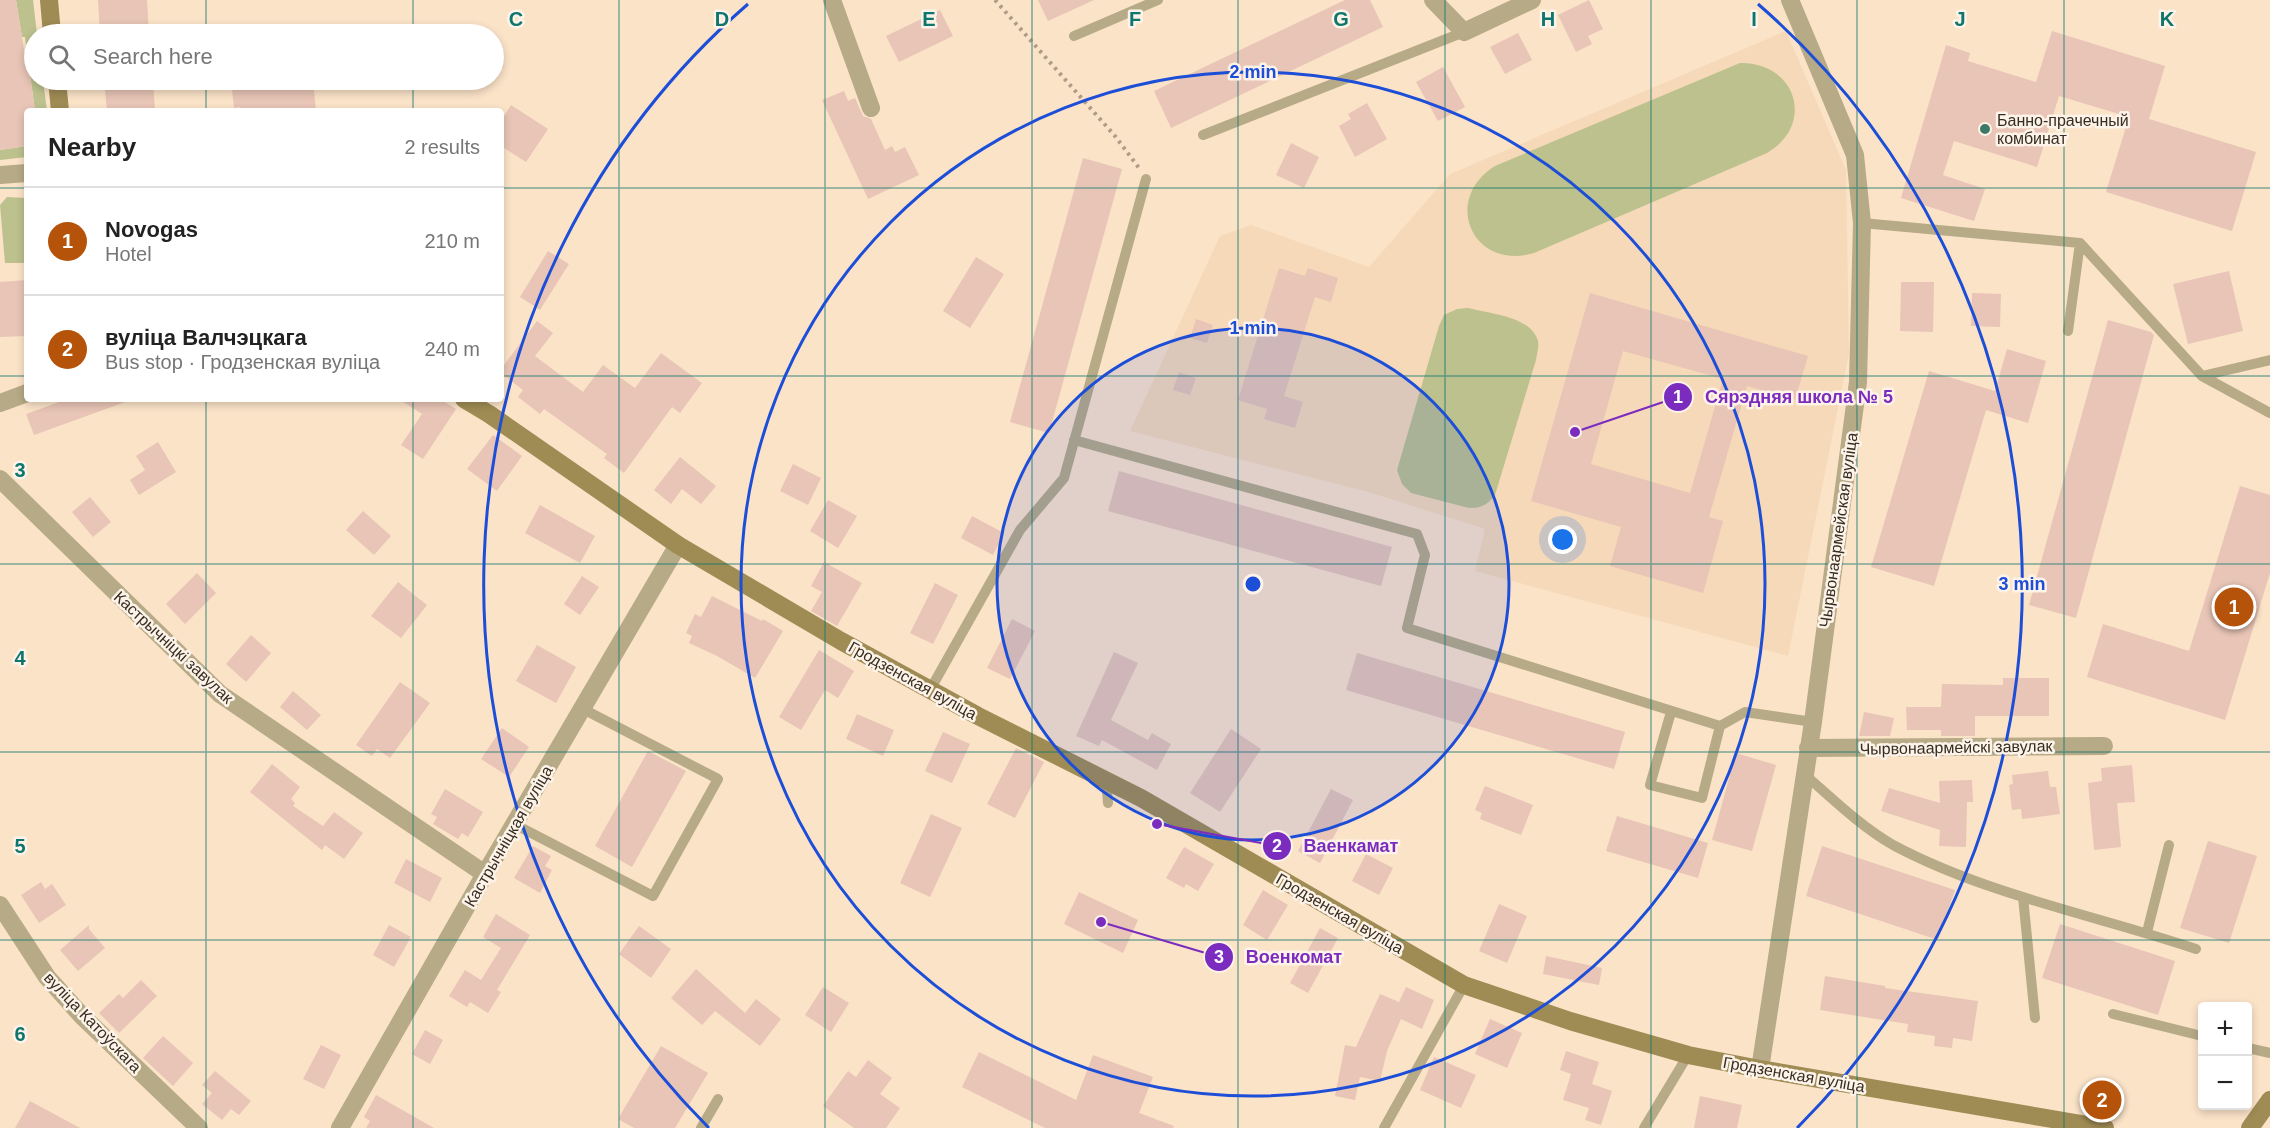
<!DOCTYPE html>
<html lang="en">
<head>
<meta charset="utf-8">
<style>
  :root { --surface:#fff; --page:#f2f2f2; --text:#222; --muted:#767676; --line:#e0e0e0; --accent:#b45309 }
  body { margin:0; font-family:Helvetica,sans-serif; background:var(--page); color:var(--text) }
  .controls { position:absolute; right:18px; bottom:18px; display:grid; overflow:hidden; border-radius:6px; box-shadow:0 3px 9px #0003 }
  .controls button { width:54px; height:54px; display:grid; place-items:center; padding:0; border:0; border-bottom:2px solid var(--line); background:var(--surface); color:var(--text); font:30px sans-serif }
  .you { position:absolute; left:1563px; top:540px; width:21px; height:21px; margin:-15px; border:4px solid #fff; border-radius:50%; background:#1a73e8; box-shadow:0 0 0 9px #1a73e833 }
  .badge { display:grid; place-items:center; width:39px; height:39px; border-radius:50%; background:var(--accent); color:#fff; font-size:20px; font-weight:700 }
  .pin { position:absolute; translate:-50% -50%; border:3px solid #fff; box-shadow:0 2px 6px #0006 }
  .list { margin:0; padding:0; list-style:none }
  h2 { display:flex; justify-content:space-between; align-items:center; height:78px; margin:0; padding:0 24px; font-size:26px }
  h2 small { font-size:20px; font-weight:400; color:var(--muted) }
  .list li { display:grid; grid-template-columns:39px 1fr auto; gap:18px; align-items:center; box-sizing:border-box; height:108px; padding:0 24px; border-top:2px solid var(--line) }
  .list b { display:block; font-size:22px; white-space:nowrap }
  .list p { margin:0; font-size:20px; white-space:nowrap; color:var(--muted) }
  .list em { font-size:20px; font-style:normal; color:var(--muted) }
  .icon { flex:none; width:33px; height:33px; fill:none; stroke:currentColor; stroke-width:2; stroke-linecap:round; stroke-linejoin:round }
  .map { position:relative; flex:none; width:2270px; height:1128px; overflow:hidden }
  .search { position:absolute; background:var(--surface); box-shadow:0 3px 9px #0003; left:24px; top:24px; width:480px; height:66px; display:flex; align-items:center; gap:15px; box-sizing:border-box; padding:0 21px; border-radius:33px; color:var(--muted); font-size:22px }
  .panel { position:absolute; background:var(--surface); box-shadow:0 3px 9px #0003; left:24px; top:108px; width:480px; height:294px; border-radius:6px }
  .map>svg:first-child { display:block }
</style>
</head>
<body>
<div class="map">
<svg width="2270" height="1128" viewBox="0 0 2270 1128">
  <rect width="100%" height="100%" fill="#fbe3c8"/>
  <path fill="#f6d9b8" d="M 1786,31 L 1846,170 L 1849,353 L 1788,656 L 1475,571 L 1485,529 L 1372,493 L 1130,431 L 1220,236 L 1251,225 L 1369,267 L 1450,174 Z"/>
  <path fill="#bcc18e" d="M 16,0 L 33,0 L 37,34 L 34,34 L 34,80 L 43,80 L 47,111 L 35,111 L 25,37 L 22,37 Z
    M 1740,63 C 1796,62 1816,124 1767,153 L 1534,253 C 1473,271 1441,200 1495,166 Z
    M 27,146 L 27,157 L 0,160 L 0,150 Z
    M 7,197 L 27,198 L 27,263 L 5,263 L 0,205 Z
    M 1468,308 C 1490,314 1531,316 1538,341 C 1539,347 1537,354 1536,360 L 1495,495 C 1487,505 1482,508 1469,508 L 1411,493 L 1402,484 L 1397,470 L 1439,326 L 1444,315 L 1457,309 Z"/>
  <path fill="#e8c5b6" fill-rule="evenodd" d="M 0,0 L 16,0 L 26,62 L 28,61 L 35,111 L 27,111 L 27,146 L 0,150 Z
    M 98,0 L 147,0 L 149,34 L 100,34 Z
    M 1038,0 L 1094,0 L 1048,21 Z
    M 1345,0 L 1370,0 L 1383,27 L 1171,128 L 1154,91 Z
    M 1589,0 L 1603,29 L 1588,36 L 1592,44 L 1576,52 L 1558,15 Z
    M 940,10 L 953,36 L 899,62 L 886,36 Z
    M 2052,31 L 2165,66 L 2149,119 L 2256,152 L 2232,231 L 2106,192 L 2129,117 L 2059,96 L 2037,167 L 1954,141 L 1943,175 L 1985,189 L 1974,221 L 1901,198 L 1946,45 L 1970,53 L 1968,61 L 2036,82 Z
    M 1518,33 L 1532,60 L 1505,74 L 1490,47 Z
    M 1443,67 L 1465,107 L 1438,121 L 1416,82 Z
    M 104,80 L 153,80 L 155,111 L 107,111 Z
    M 231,80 L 313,80 L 316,111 L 241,111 L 240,107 L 234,108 Z
    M 844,91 L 848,101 L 855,98 L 863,116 L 871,119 L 885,150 L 892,146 L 895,152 L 905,147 L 919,175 L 868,199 L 822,100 Z
    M 1367,103 L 1387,139 L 1355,157 L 1339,126 L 1351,119 L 1348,114 Z
    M 511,105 L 548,129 L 526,162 L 501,146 L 501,121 Z
    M 1291,143 L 1319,157 L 1304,188 L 1276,175 Z
    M 1083,158 L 1122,169 L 1049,433 L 1010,422 Z
    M 548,251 L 569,264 L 540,310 L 520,297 Z
    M 976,257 L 1004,274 L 970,328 L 943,311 Z
    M 1279,268 L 1305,276 L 1308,268 L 1338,278 L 1331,302 L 1315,297 L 1284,396 L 1303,402 L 1295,428 L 1264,419 L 1267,409 L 1238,400 Z
    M 2229,271 L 2243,331 L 2188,344 L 2173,284 Z
    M 27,280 L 27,336 L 0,337 L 0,282 Z
    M 1901,282 L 1934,282 L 1933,332 L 1900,331 Z
    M 1590,293 L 1808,356 L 1795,400 L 1747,386 L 1709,517 L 1723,521 L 1703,593 L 1610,566 L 1621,527 L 1531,501 ZM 1623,351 L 1723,379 L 1690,493 L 1591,464 Z
    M 1972,293 L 2001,294 L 2000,327 L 1971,326 Z
    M 1196,319 L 1213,325 L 1207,343 L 1190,338 Z
    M 2108,320 L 2151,332 L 2154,335 L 2076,618 L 2029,605 Z
    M 537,321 L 553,333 L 535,356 L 583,392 L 603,365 L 635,388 L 661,353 L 702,383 L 680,413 L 672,407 L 624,473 L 604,458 L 607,454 L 544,409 L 540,414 L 518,397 L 523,390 L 501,373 L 501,369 Z
    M 2007,349 L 2046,361 L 2028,423 L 1986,410 L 1934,586 L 1871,567 L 1929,371 L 1995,391 Z
    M 1179,372 L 1196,378 L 1190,395 L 1173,390 Z
    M 68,399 L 127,399 L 128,401 L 34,435 L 26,414 Z
    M 399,399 L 440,399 L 456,409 L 423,459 L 401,445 L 422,414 Z
    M 493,435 L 522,456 L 497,491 L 467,469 Z
    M 158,442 L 176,472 L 139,495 L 130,480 L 145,470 L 136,456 Z
    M 680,457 L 716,486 L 701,504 L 682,489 L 671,504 L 654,490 Z
    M 793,464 L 821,478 L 808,505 L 780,491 Z
    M 1119,471 L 1392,547 L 1381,586 L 1108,511 Z
    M 2240,486 L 2270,495 L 2270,573 L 2225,720 L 2087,677 L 2103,624 L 2189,651 Z
    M 90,497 L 111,522 L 93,537 L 72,512 Z
    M 828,500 L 857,516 L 838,548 L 810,531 Z
    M 540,505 L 595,536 L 580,563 L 525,533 Z
    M 363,511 L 391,536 L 374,555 L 346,530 Z
    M 972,516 L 1004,533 L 993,555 L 961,538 Z
    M 824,562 L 862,583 L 837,626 L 811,611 L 822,592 L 811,586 Z
    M 197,573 L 216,593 L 185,624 L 166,604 Z
    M 582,576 L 599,587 L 580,615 L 564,604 Z
    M 398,582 L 427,605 L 401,638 L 371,616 Z
    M 935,583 L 958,595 L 933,644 L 910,633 Z
    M 712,596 L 762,621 L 763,619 L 783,631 L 755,678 L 717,656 L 689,643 L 692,636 L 686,633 L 695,614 L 701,617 Z
    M 1012,619 L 1035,631 L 1010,679 L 987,668 Z
    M 251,635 L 271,653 L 246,682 L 226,664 Z
    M 537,645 L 576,667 L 556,703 L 516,681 Z
    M 819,650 L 854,671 L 838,698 L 825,690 L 801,730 L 779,717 Z
    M 1114,652 L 1138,663 L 1111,720 L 1148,740 L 1152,733 L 1171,744 L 1157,770 L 1102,740 L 1099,746 L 1076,736 Z
    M 1357,653 L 1625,732 L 1614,769 L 1346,690 Z
    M 2003,678 L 2049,678 L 2049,716 L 1975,716 L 1975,736 L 1941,736 L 1941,730 L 1907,730 L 1906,707 L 1941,707 L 1942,684 L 2003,685 Z
    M 400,682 L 430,703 L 390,758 L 377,749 L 372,756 L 356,745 Z
    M 293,691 L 321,715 L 307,730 L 280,707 Z
    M 1864,712 L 1894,718 L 1890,736 L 1859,736 Z
    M 857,714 L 894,730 L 883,756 L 846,739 Z
    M 502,728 L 529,747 L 509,777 L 481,759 Z
    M 1231,729 L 1261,749 L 1220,812 L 1190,793 Z
    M 943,732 L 970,744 L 952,783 L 925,771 Z
    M 1016,748 L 1044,762 L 1015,818 L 987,804 Z
    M 648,751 L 686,771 L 632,867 L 595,846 Z
    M 1736,753 L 1776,765 L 1752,851 L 1712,840 Z
    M 272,764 L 300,787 L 291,799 L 295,803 L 293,806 L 323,826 L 334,812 L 363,833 L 344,859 L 325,845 L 322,850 L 250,792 Z
    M 2132,765 L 2135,802 L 2117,803 L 2121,847 L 2094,850 L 2088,783 L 2102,781 L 2101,768 Z
    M 2048,771 L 2050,787 L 2056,787 L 2060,814 L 2022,819 L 2021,809 L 2012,810 L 2009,785 L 2013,784 L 2012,775 Z
    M 1972,780 L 1973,802 L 1967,802 L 1966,847 L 1939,846 L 1940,830 L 1881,811 L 1889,788 L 1940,803 L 1939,781 Z
    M 1485,786 L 1533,805 L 1521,835 L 1480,819 L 1482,813 L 1475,810 Z
    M 445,789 L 483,812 L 468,837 L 462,833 L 458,839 L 433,824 L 437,817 L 431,814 Z
    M 1331,789 L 1353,800 L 1320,863 L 1298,851 Z
    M 931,814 L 962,828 L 930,897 L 900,883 Z
    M 1617,816 L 1708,843 L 1698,878 L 1606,851 Z
    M 2208,841 L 2257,856 L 2229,943 L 2180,928 Z
    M 533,846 L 551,856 L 545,866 L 552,870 L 540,893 L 514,878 Z
    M 1822,846 L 1955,890 L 1938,940 L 1806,896 Z
    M 1184,847 L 1214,864 L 1198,891 L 1186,884 L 1184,888 L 1166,878 Z
    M 1366,854 L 1393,868 L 1379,895 L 1352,881 Z
    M 406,859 L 442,878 L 430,902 L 394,883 Z
    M 41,882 L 45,889 L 52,884 L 66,905 L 39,923 L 21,895 Z
    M 1263,890 L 1288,905 L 1267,940 L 1243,925 Z
    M 1079,892 L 1138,920 L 1123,953 L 1064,924 Z
    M 1499,904 L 1527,916 L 1507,963 L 1479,951 Z
    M 496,914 L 530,935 L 497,990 L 501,992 L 488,1013 L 470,1002 L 467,1007 L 449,996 L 465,970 L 481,980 L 501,948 L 483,937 Z
    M 2060,924 L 2175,961 L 2158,1015 L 2042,978 Z
    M 89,925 L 89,929 L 105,948 L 78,971 L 60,950 Z
    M 389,925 L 411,937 L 394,967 L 373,955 Z
    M 639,926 L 671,949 L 651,978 L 619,954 Z
    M 1320,928 L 1338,938 L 1308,993 L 1290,983 Z
    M 1546,956 L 1602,968 L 1599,985 L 1543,974 Z
    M 696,969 L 745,1013 L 756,999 L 781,1019 L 760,1046 L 715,1011 L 702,1025 L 671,998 Z
    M 1825,976 L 1885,986 L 1885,988 L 1978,1001 L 1972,1041 L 1953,1038 L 1952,1048 L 1934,1046 L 1935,1036 L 1907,1032 L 1908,1024 L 1820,1010 Z
    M 141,980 L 157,996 L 119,1033 L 99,1013 L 119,994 L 123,998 Z
    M 823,987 L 849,1003 L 831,1032 L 805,1015 Z
    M 1406,987 L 1434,1000 L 1422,1029 L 1401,1019 L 1387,1051 L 1380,1081 L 1360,1077 L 1355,1100 L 1335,1096 L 1345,1045 L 1356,1047 L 1380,994 L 1399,1002 Z
    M 1490,1019 L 1522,1033 L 1507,1068 L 1475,1054 Z
    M 425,1030 L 443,1040 L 430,1064 L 412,1054 Z
    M 163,1036 L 193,1063 L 173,1086 L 143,1058 Z
    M 321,1045 L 341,1055 L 324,1089 L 303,1079 Z
    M 661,1046 L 708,1073 L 675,1128 L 634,1128 L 618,1119 Z
    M 1566,1051 L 1599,1062 L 1592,1084 L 1612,1091 L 1601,1125 L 1585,1120 L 1589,1108 L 1563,1100 L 1571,1074 L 1560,1070 Z
    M 979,1052 L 1076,1100 L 1093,1055 L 1153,1077 L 1139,1113 L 1174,1126 L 1173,1128 L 1045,1128 L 962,1087 Z
    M 1434,1057 L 1476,1075 L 1461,1108 L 1420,1090 Z
    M 868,1060 L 892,1078 L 880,1094 L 900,1108 L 886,1128 L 854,1128 L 823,1106 L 848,1071 L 856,1077 Z
    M 215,1071 L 251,1101 L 239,1115 L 231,1109 L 222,1120 L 202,1104 L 212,1093 L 202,1085 Z
    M 376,1095 L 434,1128 L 366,1128 L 370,1121 L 364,1117 Z
    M 1700,1096 L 1742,1105 L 1737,1128 L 1694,1128 Z
    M 30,1101 L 80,1128 L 15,1128 Z"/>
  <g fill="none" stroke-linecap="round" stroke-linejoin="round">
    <path stroke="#ae9c87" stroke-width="4" stroke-dasharray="3 4.5" stroke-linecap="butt" d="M 995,0 L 1115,136 L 1139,168"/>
    <path stroke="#b7aa86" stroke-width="10" d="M 1074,36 L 1158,0
      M 1203,135 L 1464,32
      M 1862,223 L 2080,243 L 2202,376 L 2270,360
      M 2068,331 L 2080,243
      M 2202,376 L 2270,413
      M 1074,440 L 1417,534 L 1425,555 L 1407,628 L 1720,726 L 1745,712 L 1813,722
      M 930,690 L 1020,530 L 1064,478 L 1146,179
      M 1671,712 L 1650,785 L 1702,798 L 1720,726
      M 1804,774 C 1832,798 1860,826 1893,845 C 1987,895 2095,915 2196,949
      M 1106,780 L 1108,803
      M 514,824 L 653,896 L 718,779 L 583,709
      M 2023,897 L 2035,1018
      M 2147,932 L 2169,845
      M 2113,1014 L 2202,1036
      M 2248,1048 L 2270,1053
      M 701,1128 L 718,1099
      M 1384,1128 L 1464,985
      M 1644,1128 L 1688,1055"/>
    <path stroke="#b7aa86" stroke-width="18" d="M 832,0 L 871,108
      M 1433,0 L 1464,32 L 1532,0
      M 0,175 L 27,173
      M 0,403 L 27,393
      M 0,479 L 220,694 L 485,874
      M 1808,748 L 2104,746
      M 0,905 L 47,977 L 82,1016 L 199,1128
      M 1760,1069 L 1813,722 L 1858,382 L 1862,223 L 1855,155 L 1790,0
      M 340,1128 L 485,874 L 678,545"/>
    <path stroke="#9f8b54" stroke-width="18" d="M 49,0 L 52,34
      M 57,80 L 60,111
      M 464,399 L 489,414 L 678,545 L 841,641 L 978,716 L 1141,798 L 1464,985 L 1570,1021 L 1688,1055 L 1760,1069 L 2105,1128
      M 2250,1128 L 2270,1100"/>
  </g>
  <path fill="none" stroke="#0f766e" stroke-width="1.5" stroke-opacity="0.55" d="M 206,0 L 206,34M 413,0 L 413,34M 619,0 L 619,1128M 825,0 L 825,1128M 1032,0 L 1032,1128M 1238,0 L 1238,1128M 1445,0 L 1445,1128M 1651,0 L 1651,1128M 1857,0 L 1857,1128M 2064,0 L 2064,1128M 206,80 L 206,111M 413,80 L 413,111M 0,188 L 27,188M 501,188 L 2270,188M 0,376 L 27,376M 501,376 L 2270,376M 206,399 L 206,1128M 413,399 L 413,1128M 0,564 L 2270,564M 0,752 L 2270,752M 0,940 L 2270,940"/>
  <circle cx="1253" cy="584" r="256" fill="#1d4ed8" fill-opacity=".12"/>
  <g fill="none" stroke="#1d4ed8" stroke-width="3">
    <circle cx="1253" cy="584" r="256"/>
    <circle cx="1253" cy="584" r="512"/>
    <path d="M709 1128A769 769 0 0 1 748 4M1758 4A769 769 0 0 1 1797 1128"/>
  </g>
  <circle fill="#3c7a67" stroke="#fdf3e8" stroke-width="2" cx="1985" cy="129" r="6"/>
  <g text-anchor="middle" stroke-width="5" stroke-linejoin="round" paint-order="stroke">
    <g font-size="16" fill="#372e23" stroke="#fdf3e8" text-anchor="start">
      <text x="1997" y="126">Банно-прачечный<tspan x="1997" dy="18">комбинат</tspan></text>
    </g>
    <g font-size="16" fill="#372e23" stroke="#fdf3e8">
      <text transform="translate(1838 530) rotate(-82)" y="6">Чырвонаармейская вуліца</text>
      <text transform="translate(174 647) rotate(43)" y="6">Кастрычніцкі завулак</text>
      <text transform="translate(913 680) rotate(29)" y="6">Гродзенская вуліца</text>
      <text transform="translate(1956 747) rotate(-1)" y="6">Чырвонаармейскі завулак</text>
      <text transform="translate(508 836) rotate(-60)" y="6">Кастрычніцкая вуліца</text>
      <text transform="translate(1340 913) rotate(30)" y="6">Гродзенская вуліца</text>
      <text transform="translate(93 1022) rotate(46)" y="6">вуліца Катоўскага</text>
      <text transform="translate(1794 1074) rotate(10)" y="6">Гродзенская вуліца</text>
    </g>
  </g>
  <g font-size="20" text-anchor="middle" font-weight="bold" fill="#0f766e" stroke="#fdf3e8" stroke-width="5" stroke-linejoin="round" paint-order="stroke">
    <text x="516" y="26">C</text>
    <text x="722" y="26">D</text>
    <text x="929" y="26">E</text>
    <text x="1135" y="26">F</text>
    <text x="1341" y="26">G</text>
    <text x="1548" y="26">H</text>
    <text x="1754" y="26">I</text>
    <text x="1960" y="26">J</text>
    <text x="2167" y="26">K</text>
    <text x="20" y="477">3</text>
    <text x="20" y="665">4</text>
    <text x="20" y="853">5</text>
    <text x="20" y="1041">6</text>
  </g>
  <circle cx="1253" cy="584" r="9" fill="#1d4ed8" stroke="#fdf3e8" stroke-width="3"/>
  <g font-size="18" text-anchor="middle" font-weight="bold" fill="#1d4ed8" stroke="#fdf3e8" stroke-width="5" stroke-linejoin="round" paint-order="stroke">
    <text x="1253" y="78">2 min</text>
    <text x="1253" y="334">1 min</text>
    <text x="2022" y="590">3 min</text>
  </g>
  <path fill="none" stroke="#7b2cbf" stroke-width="2" d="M1575 432L1678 397M1157 824L1277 846M1101 922L1219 957"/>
  <g fill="#7b2cbf" stroke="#fdf3e8" stroke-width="2">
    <circle cx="1575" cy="432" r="6"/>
    <circle cx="1157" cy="824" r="6"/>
    <circle cx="1101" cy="922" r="6"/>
    <circle cx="1678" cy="397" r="15"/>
    <circle cx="1277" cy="846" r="15"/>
    <circle cx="1219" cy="957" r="15"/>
  </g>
  <g font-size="18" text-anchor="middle" font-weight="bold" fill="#fff">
    <text x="1678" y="403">1</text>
    <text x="1277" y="852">2</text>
    <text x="1219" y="963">3</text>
  </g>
  <g font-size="18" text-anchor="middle" font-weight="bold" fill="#7b2cbf" stroke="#fdf3e8" stroke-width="5" stroke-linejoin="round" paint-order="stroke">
    <text x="1799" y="403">Сярэдняя школа № 5</text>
    <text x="1351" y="852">Ваенкамат</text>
    <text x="1294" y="963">Военкомат</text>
  </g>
</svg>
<div class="controls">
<button>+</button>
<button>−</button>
</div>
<div class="you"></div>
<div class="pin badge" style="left:2234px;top:607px">1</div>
<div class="pin badge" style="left:2102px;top:1100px">2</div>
<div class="search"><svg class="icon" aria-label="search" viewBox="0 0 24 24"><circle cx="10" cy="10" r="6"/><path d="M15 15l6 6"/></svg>Search here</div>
<section class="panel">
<h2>Nearby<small>2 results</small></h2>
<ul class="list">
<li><span class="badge">1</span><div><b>Novogas</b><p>Hotel</p></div><em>210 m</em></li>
<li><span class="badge">2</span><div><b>вуліца Валчэцкага</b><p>Bus stop · Гродзенская вуліца</p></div><em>240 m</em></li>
</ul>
</section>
</div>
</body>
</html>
